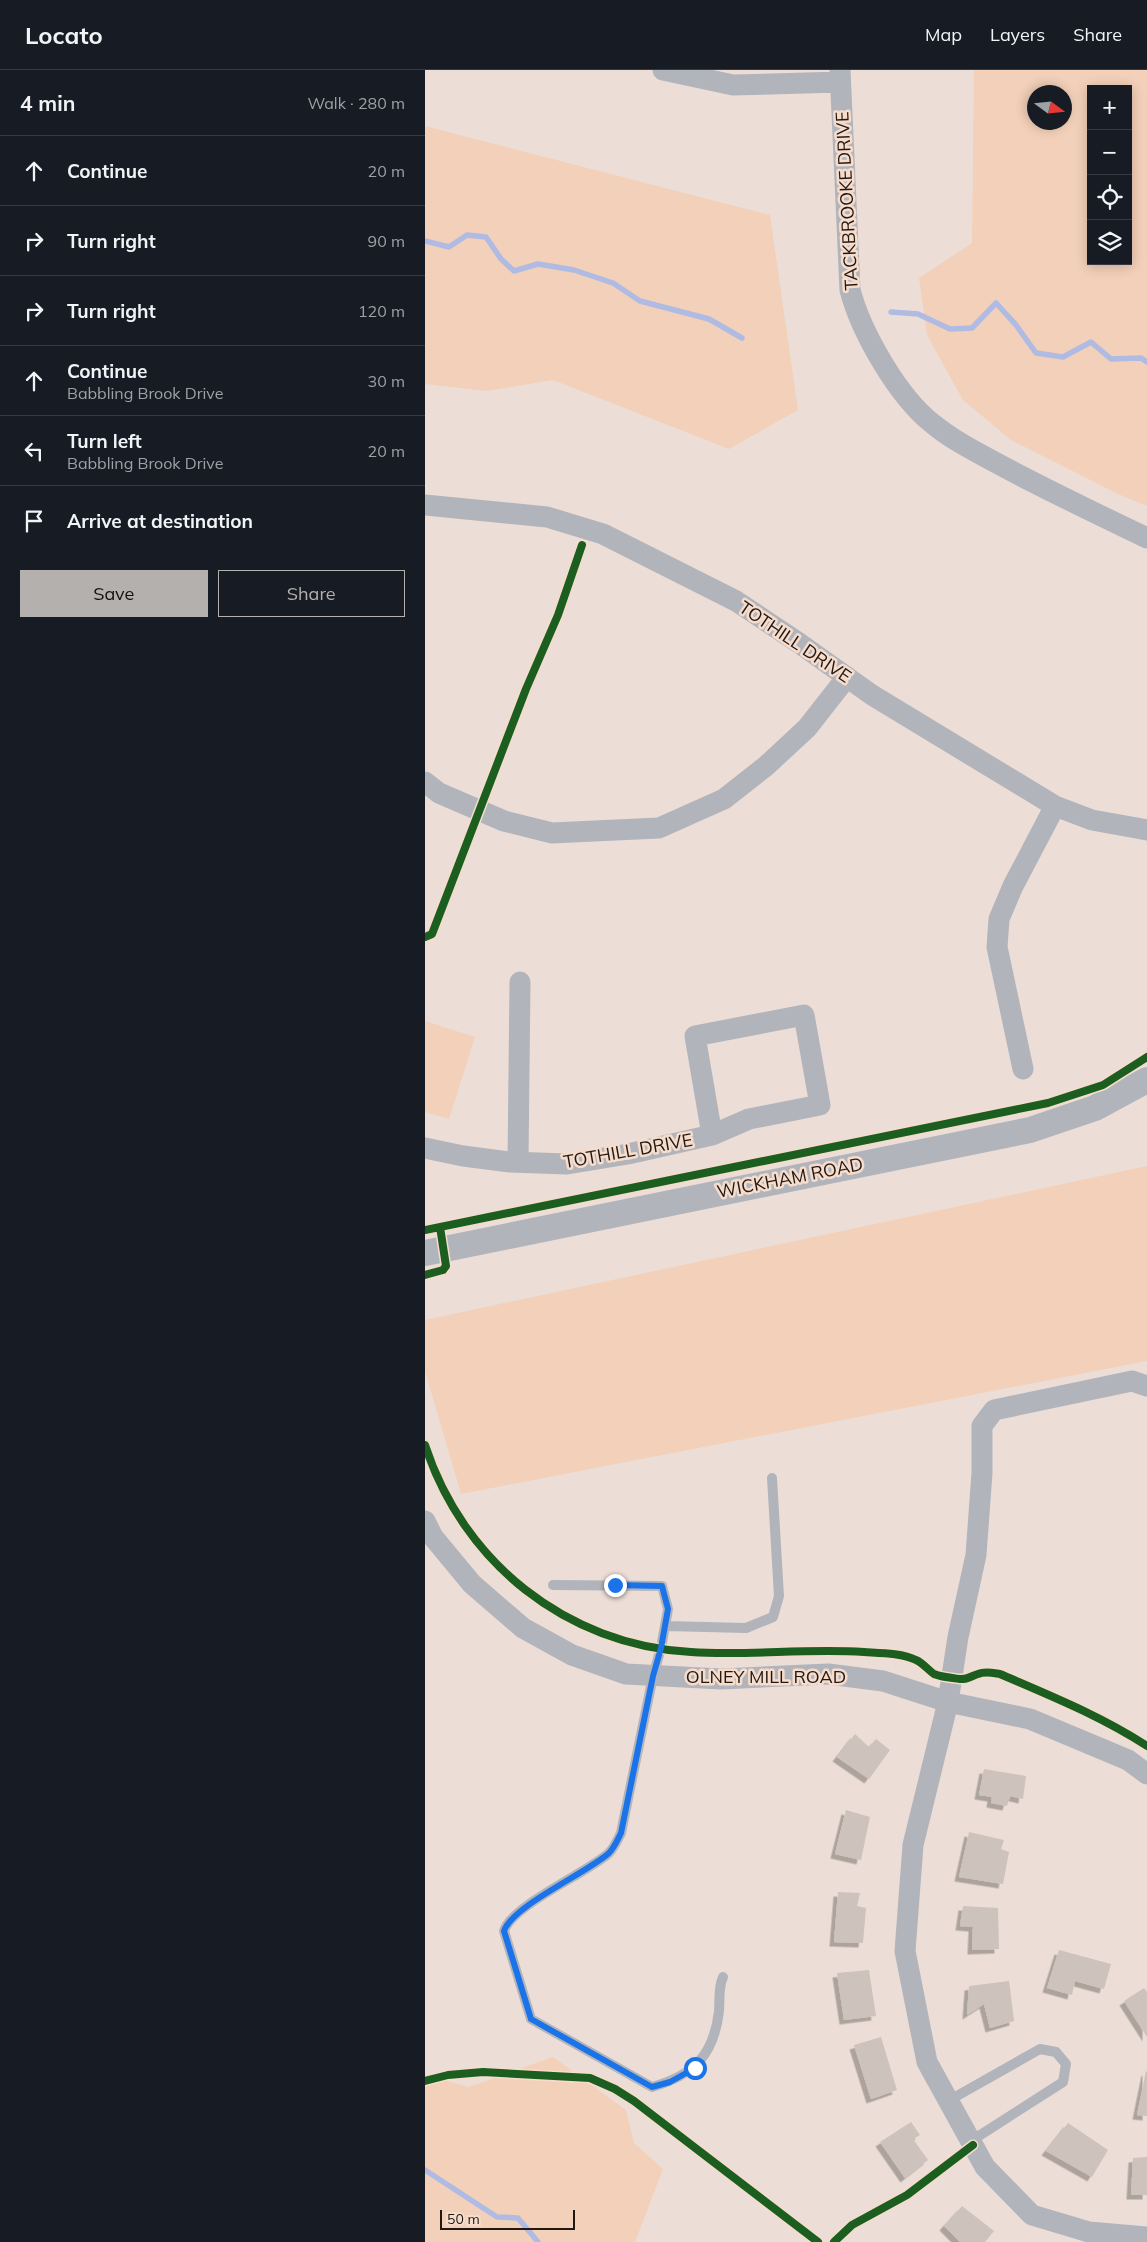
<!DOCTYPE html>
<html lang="en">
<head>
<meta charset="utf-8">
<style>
  :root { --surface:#171b24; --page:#242831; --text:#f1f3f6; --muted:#9ea1a6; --line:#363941; --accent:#b3b0ae }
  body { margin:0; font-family:Mulish,sans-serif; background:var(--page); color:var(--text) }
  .controls { position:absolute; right:15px; top:15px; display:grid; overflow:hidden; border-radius:0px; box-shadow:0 2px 12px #0003 }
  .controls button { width:45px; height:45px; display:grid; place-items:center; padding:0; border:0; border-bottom:1px solid var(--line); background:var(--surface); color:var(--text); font:25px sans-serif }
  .compass { position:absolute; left:602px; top:15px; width:45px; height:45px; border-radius:50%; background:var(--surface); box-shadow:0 2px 12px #0003; rotate:105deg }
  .scale { position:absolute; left:15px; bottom:12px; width:135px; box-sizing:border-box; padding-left:5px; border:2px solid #211812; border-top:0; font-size:14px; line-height:18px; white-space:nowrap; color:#211812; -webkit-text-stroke:4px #f6dccc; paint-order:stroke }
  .stop { position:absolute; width:15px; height:15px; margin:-11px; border:4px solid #1a73e8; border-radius:50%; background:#fff }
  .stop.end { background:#1a73e8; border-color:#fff; box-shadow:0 1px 5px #0008 }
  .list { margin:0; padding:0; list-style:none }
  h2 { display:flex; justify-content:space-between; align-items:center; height:65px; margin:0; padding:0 20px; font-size:21px }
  h2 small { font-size:16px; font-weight:400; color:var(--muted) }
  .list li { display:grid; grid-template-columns:32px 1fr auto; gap:15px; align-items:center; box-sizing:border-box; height:70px; padding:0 20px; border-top:1px solid var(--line) }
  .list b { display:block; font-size:19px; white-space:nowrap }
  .list p { margin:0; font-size:16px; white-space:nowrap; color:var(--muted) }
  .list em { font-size:16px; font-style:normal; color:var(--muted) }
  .actions { display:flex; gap:10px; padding:15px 20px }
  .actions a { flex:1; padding:11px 0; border:1px solid var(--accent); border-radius:0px; text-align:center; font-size:18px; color:var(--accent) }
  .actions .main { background:var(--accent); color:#111 }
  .icon { flex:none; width:28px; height:28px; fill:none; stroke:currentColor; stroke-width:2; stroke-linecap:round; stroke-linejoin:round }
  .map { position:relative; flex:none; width:722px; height:2172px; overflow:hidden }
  header { display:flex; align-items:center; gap:30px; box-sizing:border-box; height:70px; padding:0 25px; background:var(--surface); border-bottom:1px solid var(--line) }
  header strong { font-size:24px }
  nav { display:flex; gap:28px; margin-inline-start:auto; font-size:18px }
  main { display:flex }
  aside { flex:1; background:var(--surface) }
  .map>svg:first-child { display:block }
</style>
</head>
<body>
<header>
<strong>Locato</strong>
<nav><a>Map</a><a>Layers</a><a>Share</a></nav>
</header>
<main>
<aside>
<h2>4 min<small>Walk · 280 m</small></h2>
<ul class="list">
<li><svg class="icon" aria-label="ahead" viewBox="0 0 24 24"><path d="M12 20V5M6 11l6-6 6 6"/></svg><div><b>Continue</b></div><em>20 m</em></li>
<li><svg class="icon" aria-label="right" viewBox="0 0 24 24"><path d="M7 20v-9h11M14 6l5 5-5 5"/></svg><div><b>Turn right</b></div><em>90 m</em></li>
<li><svg class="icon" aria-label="right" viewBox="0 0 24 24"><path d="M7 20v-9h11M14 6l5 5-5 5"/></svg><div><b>Turn right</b></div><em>120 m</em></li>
<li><svg class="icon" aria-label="ahead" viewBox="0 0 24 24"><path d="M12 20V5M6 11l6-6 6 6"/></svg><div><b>Continue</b><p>Babbling Brook Drive</p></div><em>30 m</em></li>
<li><svg class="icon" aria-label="left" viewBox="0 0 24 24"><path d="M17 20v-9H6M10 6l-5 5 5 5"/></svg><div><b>Turn left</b><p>Babbling Brook Drive</p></div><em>20 m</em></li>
<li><svg class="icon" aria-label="arrive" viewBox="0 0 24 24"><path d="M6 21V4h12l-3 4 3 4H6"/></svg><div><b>Arrive at destination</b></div></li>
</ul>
<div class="actions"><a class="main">Save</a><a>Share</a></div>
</aside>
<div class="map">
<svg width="722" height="2172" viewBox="0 0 722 2172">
  <defs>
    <filter id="shadow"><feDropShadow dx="-4.5" dy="4.5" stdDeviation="0" flood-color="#0004"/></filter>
  </defs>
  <rect width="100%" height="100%" fill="#ecded6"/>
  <path fill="#f3d0b9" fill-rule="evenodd" d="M 549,0 L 722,0 L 722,436 L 693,424 L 586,370 L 538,330 L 502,265 L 494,208 L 547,173 ZM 666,19 L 703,19 L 703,191 L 666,191 ZM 610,22 L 640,22 L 640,52 L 610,52 Z
    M 0,56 L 345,145 L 373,340 L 304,379 L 128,310 L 62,321 L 0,314 Z
    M 0,951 L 50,967 L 24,1049 L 0,1042 Z
    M 722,1096 L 722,1291 L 36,1424 L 0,1301 L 0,1250 Z
    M 128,1987 L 201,2040 L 209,2073 L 238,2099 L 210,2172 L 0,2172 L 0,2005 L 44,2017 Z"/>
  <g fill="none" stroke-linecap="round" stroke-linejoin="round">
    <path stroke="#b0bbe3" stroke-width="5.5" d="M 0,171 L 24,177 L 42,165 L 61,167 L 76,189 L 89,201 L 113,194 L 149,200 L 188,213 L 215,231 L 284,249 L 317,268
      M 466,242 L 493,244 L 525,259 L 547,258 L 571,233 L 591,255 L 611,283 L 638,287 L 666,272 L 686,289 L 716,288 L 722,292
      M 0,2100 L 72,2147 L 93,2148 L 113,2172"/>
  </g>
  <path fill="#cdc2bc" filter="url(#shadow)" d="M 430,1664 L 444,1677 L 451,1669 L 465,1680 L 444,1709 L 412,1687 Z
    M 559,1699 L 601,1706 L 598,1729 L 585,1726 L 582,1736 L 566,1733 L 567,1727 L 554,1725 Z
    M 421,1740 L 445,1747 L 436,1790 L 410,1784 Z
    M 544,1762 L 579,1770 L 576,1779 L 584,1782 L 578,1814 L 534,1807 Z
    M 413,1822 L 435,1823 L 432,1836 L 441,1838 L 438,1873 L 409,1872 Z
    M 538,1836 L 573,1838 L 574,1879 L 547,1880 L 548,1857 L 535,1856 Z
    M 634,1880 L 686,1894 L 679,1919 L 650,1911 L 647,1925 L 622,1918 Z
    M 444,1900 L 451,1946 L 419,1950 L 412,1903 Z
    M 584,1911 L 589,1951 L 565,1958 L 559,1934 L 542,1945 L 544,1916 Z
    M 719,1918 L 722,1922 L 722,1967 L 699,1931 Z
    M 456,1967 L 472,2020 L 446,2029 L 429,1975 Z
    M 721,2001 L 722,2002 L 722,2046 L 712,2045 Z
    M 486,2052 L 495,2065 L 488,2069 L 503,2090 L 480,2108 L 455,2072 Z
    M 643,2053 L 683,2080 L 667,2107 L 621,2081 Z
    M 722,2087 L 722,2125 L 706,2125 L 708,2088 Z
    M 537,2136 L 569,2161 L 560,2172 L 535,2172 L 519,2156 Z"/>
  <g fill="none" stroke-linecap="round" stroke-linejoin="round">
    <path stroke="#b2b4bb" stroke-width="10" d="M 128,1515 L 237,1516 L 243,1539 L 236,1578 L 228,1606 L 196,1763 C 193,1769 189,1778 184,1783 C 162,1803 87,1835 79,1861 L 106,1949 L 227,2017 C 269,2005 289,1985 294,1941 C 295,1929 293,1918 298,1907
      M 240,1556 L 321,1558 L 348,1547 L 354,1526 L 347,1408
      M 523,2031 L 615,1979 L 631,1982 L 641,1994 L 638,2012 L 546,2071"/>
    <path stroke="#b2b4bb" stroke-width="21" d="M 238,0 L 308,15 L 415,12
      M 415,0 L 425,220 C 436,262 473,327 508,354 C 530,372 555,384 579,397 C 626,422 674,445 722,468
      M 0,435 L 122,447 L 178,464 L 311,531 L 374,573 L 447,625 L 630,736 L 667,750 L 722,760
      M 0,712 L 14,723 L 79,751 L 127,763 L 234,758 L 299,729 L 341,696 L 382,658 L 422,607
      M 598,999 L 572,877 L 574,849 L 588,816 L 630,736
      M 0,1078 L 38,1086 L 85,1092 L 142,1094 L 203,1084 L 287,1065 L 324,1049 L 395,1035 L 379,945 L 270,966 L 287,1065
      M 93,1092 L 95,912
      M 722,1316 L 707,1311 L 569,1340 L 557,1356 L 557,1403 L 551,1485 L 533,1567 L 523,1632 L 488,1775 L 480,1881 L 502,1992 L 560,2097 L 607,2145 L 664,2162 L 722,2167
      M 0,1451 L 8,1467 L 47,1514 L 98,1558 L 147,1585 L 201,1604 L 296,1609 L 403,1604 L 458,1611 L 523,1632 L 605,1649 L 703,1690 L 722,1704"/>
    <path stroke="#b2b4bb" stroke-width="26" d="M 0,1183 L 605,1060 L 670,1038 L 722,1010"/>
    <g stroke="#f6dccc" stroke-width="11">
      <path id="cycleway" d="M 0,867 L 7,864 L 101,619 L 133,545 L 157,475
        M 0,1160 L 623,1033 L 678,1015 L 722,987
        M 0,1205 L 18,1200 L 21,1196 L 15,1157
        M 0,1375 C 38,1492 141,1575 266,1582 C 323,1586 381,1578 439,1582 C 455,1583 477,1583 491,1590 C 498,1593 503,1600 509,1604 C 516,1607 527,1608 535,1609 C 542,1610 546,1606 553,1604 C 560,1601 568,1603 575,1604 C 626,1626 676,1646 722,1676
        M 0,2011 L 23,2005 L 58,2002 L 165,2008 L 190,2019 L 209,2031 L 393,2172
        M 409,2172 L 427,2155 L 482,2125 L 548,2075"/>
    </g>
    <use href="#cycleway" stroke="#1b5e20" stroke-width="8"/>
  </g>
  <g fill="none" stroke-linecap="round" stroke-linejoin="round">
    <path stroke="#1a73e8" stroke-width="6" d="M 190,1515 L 237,1516 L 243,1539 L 236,1578 L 228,1606 L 196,1763 C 193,1769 189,1778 184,1783 C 162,1803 88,1835 79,1861 L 106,1949 L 227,2017 L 245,2012 L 270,1998"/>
  </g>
  <g text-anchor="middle" stroke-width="5" stroke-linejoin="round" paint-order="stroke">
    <g font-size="18" fill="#211812" stroke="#f6dccc">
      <text transform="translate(422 131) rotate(-93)" y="6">TACKBROOKE DRIVE</text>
      <text transform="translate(370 572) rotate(34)" y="6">TOTHILL DRIVE</text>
      <text transform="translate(203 1081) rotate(-10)" y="6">TOTHILL DRIVE</text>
      <text transform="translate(365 1108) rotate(-11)" y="6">WICKHAM ROAD</text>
      <text x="341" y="1613">OLNEY MILL ROAD</text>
    </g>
  </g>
</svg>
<div class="controls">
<button>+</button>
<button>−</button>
<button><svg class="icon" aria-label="locate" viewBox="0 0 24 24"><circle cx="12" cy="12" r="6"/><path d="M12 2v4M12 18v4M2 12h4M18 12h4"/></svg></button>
<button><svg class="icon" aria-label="layers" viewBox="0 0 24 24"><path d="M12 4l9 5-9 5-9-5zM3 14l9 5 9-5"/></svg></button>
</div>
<svg class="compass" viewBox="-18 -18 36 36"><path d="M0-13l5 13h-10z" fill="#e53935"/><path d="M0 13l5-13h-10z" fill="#9ea1a6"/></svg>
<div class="scale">50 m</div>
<div class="stop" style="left:270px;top:1998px"></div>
<div class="stop end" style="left:190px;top:1515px"></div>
</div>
</main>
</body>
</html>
